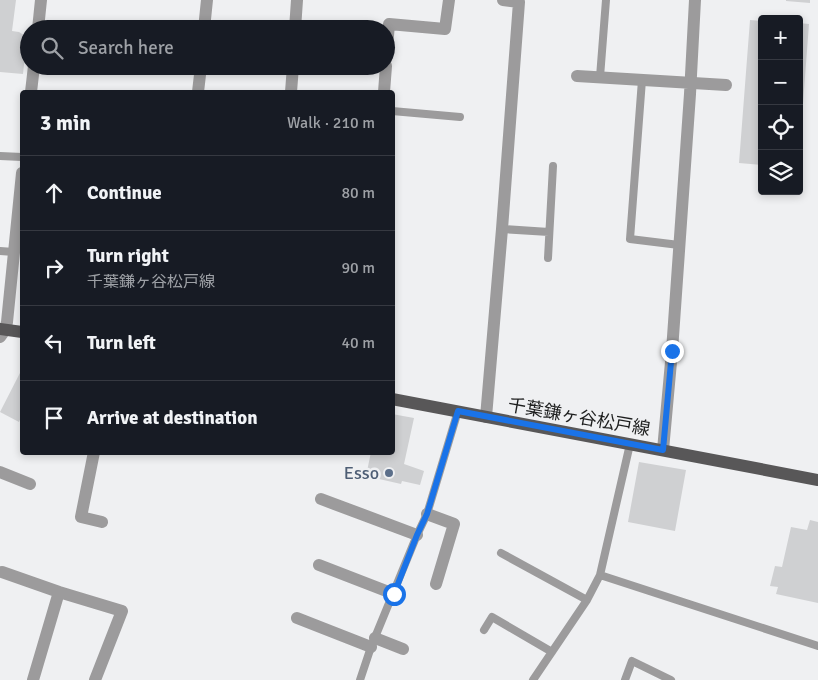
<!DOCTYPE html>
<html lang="en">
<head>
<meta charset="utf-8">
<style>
  :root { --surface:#171b24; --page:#242831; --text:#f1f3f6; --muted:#9ea1a6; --line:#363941 }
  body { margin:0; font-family:Signika,"Noto Sans JP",sans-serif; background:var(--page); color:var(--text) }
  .controls { position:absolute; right:15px; top:15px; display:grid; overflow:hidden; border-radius:5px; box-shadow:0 2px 8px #0003 }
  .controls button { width:45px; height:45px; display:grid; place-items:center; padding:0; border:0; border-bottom:1px solid var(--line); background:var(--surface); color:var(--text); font:25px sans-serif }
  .stop { position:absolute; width:15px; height:15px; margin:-11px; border:4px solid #1a73e8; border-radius:50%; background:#fff }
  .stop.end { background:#1a73e8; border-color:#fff; box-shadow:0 1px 5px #0008 }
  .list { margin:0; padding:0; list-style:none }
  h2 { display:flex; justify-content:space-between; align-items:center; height:65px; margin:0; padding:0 20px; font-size:21px }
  h2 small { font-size:16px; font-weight:400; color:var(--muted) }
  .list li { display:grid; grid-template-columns:32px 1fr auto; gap:15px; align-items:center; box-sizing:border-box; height:75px; padding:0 20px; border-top:1px solid var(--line) }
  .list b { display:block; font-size:19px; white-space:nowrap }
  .list p { margin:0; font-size:16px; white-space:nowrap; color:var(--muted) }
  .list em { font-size:16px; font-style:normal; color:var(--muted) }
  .icon { flex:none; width:28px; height:28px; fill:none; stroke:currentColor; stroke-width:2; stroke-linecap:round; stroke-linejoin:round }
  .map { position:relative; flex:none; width:818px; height:680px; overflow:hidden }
  .search { position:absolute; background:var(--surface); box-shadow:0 2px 8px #0003; left:20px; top:20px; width:375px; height:55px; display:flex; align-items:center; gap:12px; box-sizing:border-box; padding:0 18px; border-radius:28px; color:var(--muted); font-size:19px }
  .panel { position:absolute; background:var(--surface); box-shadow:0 2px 8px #0003; left:20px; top:90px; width:375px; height:365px; border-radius:5px }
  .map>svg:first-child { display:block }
</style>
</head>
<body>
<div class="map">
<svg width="818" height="680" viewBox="0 0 818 680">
  <rect width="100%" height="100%" fill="#eff0f2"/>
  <path fill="#cfd0d2" d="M 0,0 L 16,0 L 12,31 L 19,32 L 27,37 L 23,74 L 0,72 Z
    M 786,0 L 810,0 L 810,3 L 786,1 Z
    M 750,20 L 762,21 L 762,165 L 739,163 Z
    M 799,23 L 809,24 L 801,130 L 799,130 Z
    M 22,369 L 22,406 L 20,410 L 22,411 L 22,415 L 19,422 L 0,412 Z
    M 392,414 L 414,418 L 404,464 L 424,471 L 420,485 L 402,481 L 401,484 L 366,476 L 371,452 L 392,452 Z
    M 639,462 L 686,470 L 675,531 L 628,522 Z
    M 810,520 L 818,522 L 818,603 L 776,594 L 778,587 L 770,586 L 775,566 L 782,567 L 791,527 L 807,530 Z"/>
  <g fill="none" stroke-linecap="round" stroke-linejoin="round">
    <path stroke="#9c9b9c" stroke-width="8" d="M 600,77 L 606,0
      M 642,80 L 630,239 L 679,245
      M 392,111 L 460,117
      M 0,156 L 22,157
      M 502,229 L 549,232
      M 0,251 L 14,252
      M 548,258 L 553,166
      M 501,553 L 587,600
      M 600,575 L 818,646
      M 484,630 L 492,617 L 552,652
      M 360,680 L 371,647 L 417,535 L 427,514 L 458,411
      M 533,680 L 587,600 L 600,575 L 630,444
      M 625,680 L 632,661 L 671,680"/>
    <path stroke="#9c9b9c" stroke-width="12" d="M 204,29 L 207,0
      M 295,29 L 297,0
      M 386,59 L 389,24 L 445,29 L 449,0
      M 577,76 L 726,85
      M 198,92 L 201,66
      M 291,92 L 293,66
      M 384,92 L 386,66
      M 486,417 L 502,229 L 519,2 L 503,0
      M 663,450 L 672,351 L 690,94 L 695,0
      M 94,452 L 81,517 L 102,522
      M 0,472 L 30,484
      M 321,499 L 417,535
      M 427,514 L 454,524 L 436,584
      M 319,565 L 394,594
      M 2,572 L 59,592 L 122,611 L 95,680
      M 297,618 L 371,647
      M 375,638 L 403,649
      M 33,680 L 59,592"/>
    <path stroke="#9c9b9c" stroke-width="12" d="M 38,29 L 41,0
      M 31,92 L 34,66
      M 0,337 L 5,330 L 7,322 L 22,173"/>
    <path stroke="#585758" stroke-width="12" d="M 0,329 L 22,332
      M 392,399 L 818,480"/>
  </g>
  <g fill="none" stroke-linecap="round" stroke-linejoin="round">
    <path stroke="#1a73e8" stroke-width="6" d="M 394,594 L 417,535 L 427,514 L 458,411 L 663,450 L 672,351"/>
  </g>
  <circle fill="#5c6f8a" stroke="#eff0f2" stroke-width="2" cx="389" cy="473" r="5"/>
  <g text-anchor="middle" stroke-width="5" stroke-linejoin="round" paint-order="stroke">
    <g font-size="18" fill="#1d1e1e" stroke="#eff0f2">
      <text transform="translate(579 417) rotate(10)" y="6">千葉鎌ヶ谷松戸線</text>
    </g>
    <g font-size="18" fill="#4e5e75" stroke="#eff0f2" text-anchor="end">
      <text x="379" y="479">Esso</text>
    </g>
  </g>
</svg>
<div class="controls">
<button>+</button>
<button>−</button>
<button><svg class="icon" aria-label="locate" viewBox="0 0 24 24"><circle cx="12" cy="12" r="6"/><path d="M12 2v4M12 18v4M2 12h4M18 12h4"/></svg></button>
<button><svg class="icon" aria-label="layers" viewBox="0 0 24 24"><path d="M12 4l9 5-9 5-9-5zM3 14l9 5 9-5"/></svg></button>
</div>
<div class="stop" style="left:394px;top:594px"></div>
<div class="stop end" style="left:672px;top:351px"></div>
<div class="search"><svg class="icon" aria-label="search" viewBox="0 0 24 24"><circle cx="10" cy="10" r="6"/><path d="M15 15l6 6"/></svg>Search here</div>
<section class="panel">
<h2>3 min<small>Walk · 210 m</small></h2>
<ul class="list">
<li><svg class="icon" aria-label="ahead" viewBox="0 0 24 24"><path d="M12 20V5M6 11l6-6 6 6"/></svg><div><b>Continue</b></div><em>80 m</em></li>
<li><svg class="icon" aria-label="right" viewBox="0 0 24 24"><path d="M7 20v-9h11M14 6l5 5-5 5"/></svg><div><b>Turn right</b><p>千葉鎌ヶ谷松戸線</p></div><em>90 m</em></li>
<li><svg class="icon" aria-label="left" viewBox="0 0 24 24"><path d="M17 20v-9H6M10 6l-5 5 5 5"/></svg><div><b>Turn left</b></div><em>40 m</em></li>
<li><svg class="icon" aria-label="arrive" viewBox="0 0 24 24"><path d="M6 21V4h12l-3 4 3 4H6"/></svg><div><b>Arrive at destination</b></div></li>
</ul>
</section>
</div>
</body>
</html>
